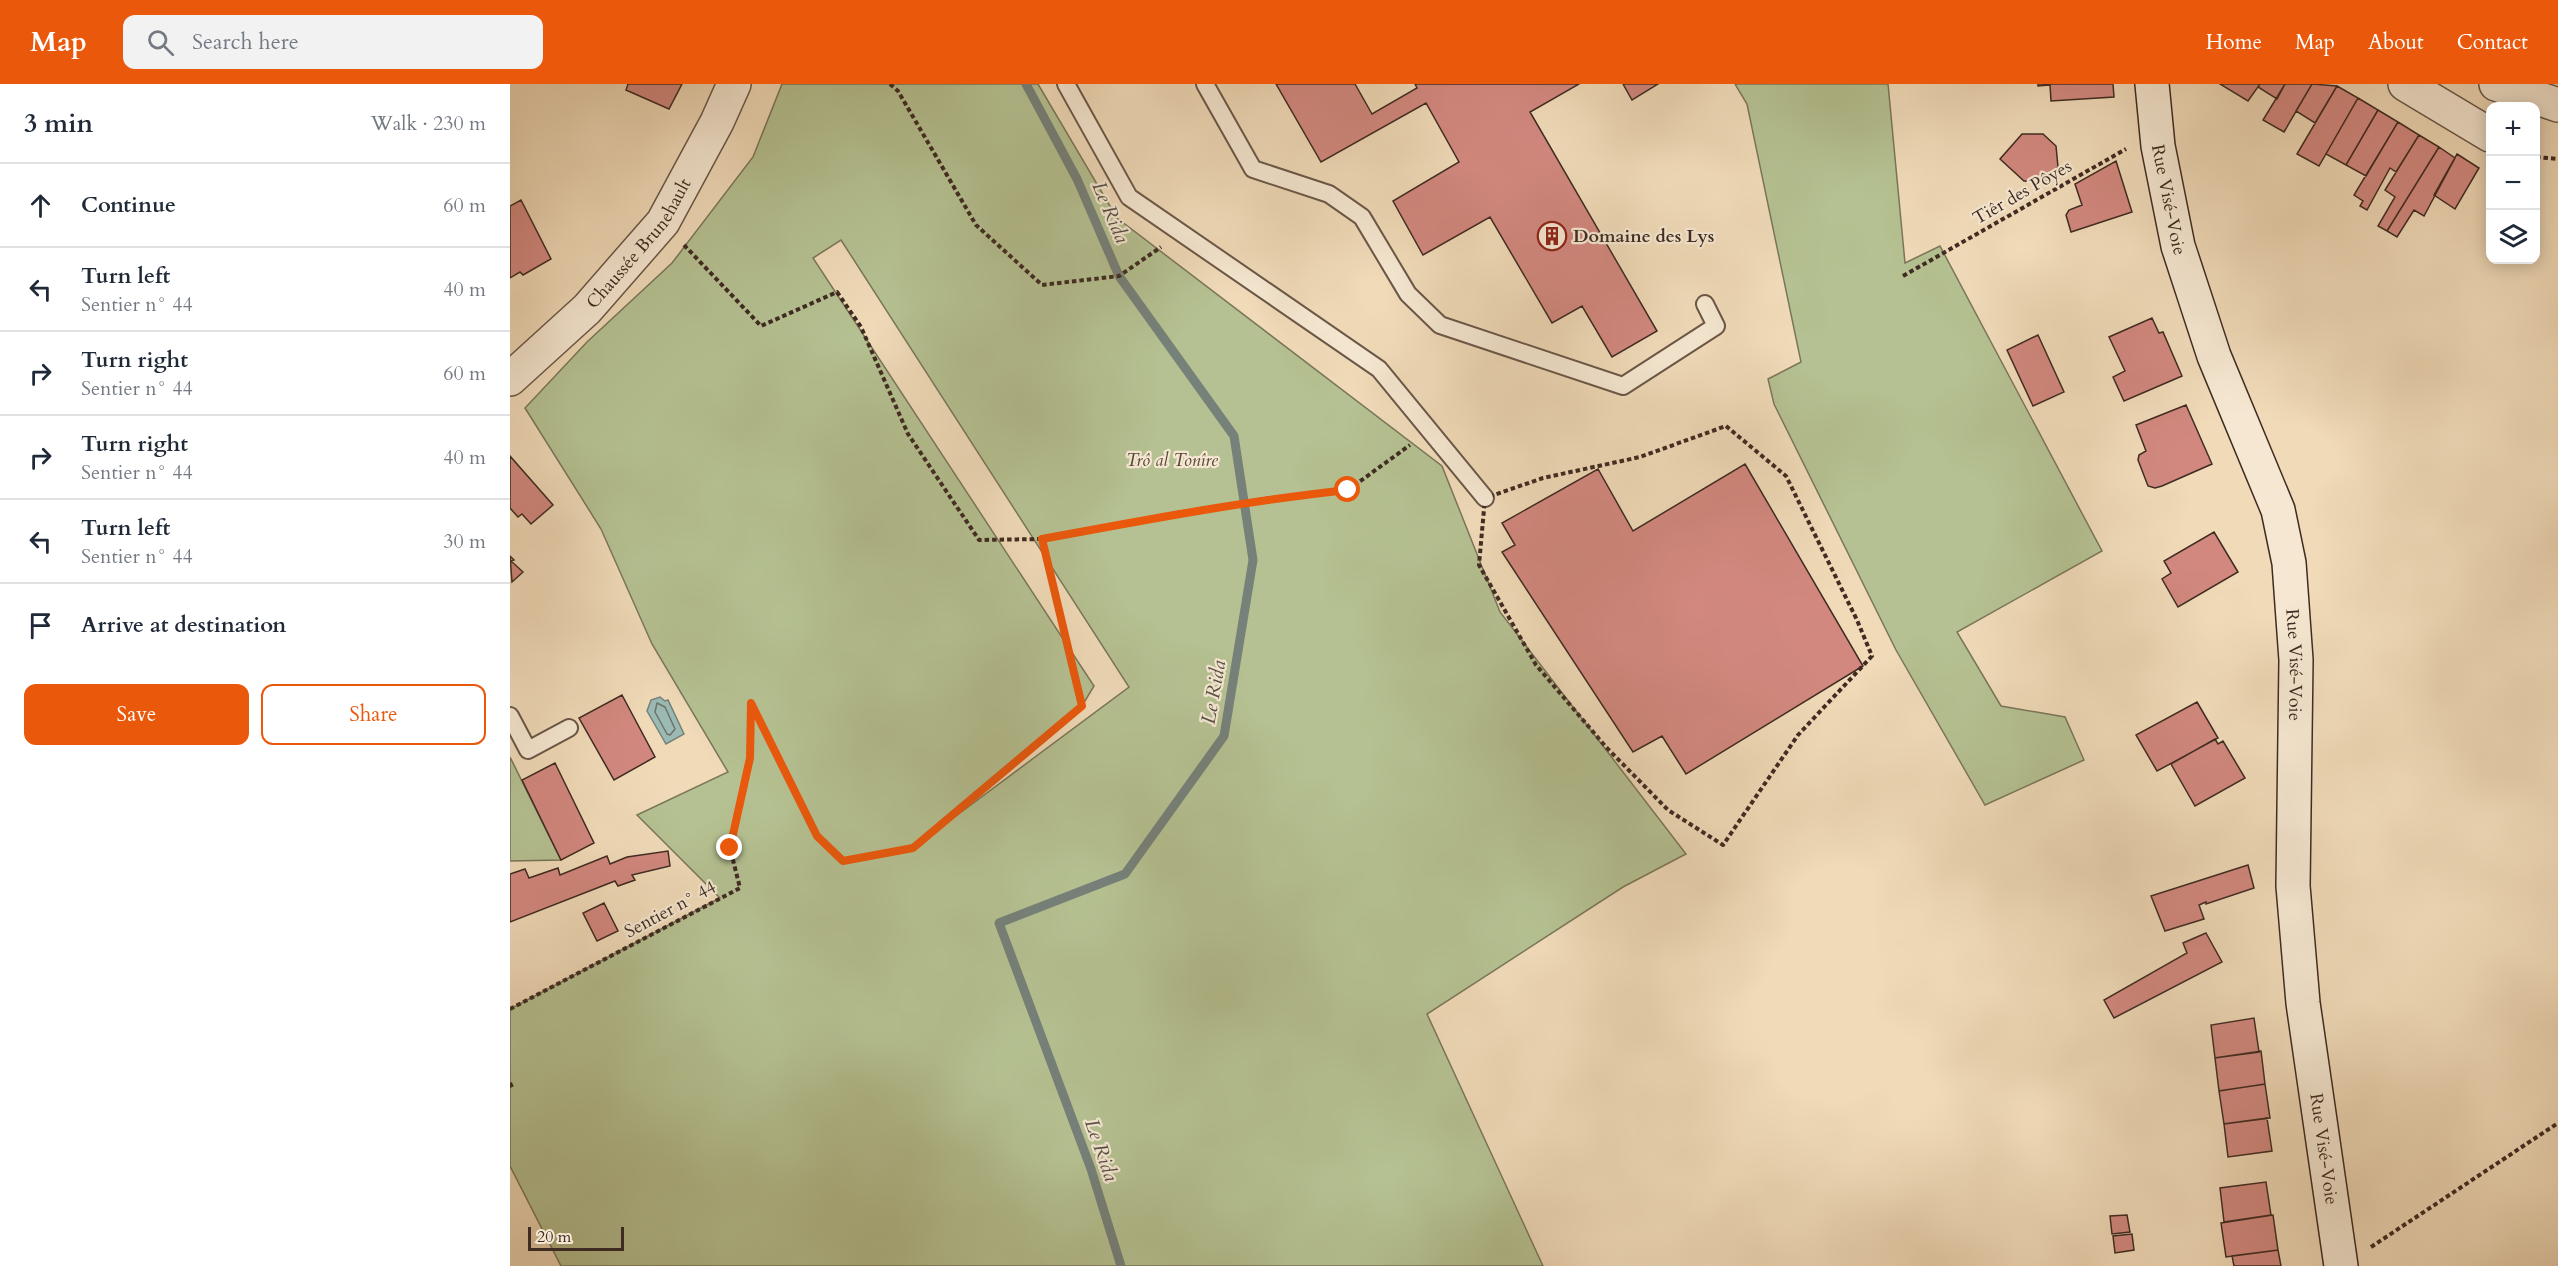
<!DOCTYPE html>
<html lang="en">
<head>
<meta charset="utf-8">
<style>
  :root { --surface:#fff; --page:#f2f2f3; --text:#1f2937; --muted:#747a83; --line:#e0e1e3; --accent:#ea580c }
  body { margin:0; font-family:Cardo,serif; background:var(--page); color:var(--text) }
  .controls { position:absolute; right:18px; top:18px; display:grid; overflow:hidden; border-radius:12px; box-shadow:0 3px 15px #0003 }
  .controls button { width:54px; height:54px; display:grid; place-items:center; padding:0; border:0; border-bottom:2px solid var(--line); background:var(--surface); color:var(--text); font:30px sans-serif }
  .scale { position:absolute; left:18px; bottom:15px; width:96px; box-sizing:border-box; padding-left:6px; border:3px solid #3f2b22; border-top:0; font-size:16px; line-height:21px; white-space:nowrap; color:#3f2b22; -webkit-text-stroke:4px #f5e7d1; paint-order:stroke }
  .stop { position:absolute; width:18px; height:18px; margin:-14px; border:4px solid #ea580c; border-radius:50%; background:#fff }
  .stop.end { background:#ea580c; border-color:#fff; box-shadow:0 2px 6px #0008 }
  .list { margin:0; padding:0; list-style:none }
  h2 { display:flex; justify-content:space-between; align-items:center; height:78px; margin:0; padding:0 24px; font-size:26px }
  h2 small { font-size:20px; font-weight:400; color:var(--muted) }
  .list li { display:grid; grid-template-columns:39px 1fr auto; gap:18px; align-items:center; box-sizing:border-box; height:84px; padding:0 24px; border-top:2px solid var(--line) }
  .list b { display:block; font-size:22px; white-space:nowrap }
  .list p { margin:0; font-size:20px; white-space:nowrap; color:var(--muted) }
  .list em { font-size:20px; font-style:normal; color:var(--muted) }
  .actions { display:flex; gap:12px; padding:18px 24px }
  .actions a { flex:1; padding:14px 0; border:2px solid var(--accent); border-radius:12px; text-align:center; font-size:21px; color:var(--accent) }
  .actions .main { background:var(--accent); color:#fff }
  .icon { flex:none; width:33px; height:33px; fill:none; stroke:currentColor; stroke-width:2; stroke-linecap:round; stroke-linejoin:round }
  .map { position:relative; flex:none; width:2048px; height:1182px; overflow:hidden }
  header { display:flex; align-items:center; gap:36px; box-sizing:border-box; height:84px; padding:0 30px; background:var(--accent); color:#fff }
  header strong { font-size:28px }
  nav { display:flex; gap:33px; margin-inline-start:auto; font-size:21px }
  .search { width:420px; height:54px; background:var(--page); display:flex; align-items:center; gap:15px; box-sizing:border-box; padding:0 21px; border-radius:12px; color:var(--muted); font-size:22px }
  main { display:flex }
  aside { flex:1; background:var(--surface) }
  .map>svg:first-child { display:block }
</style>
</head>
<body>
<header>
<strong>Map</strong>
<div class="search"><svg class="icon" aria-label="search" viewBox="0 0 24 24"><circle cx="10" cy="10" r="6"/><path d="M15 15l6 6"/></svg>Search here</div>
<nav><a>Home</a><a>Map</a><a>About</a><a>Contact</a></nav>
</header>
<main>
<aside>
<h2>3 min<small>Walk · 230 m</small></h2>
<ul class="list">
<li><svg class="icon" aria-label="ahead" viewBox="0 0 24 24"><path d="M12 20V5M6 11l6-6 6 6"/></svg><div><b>Continue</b></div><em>60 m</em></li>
<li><svg class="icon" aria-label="left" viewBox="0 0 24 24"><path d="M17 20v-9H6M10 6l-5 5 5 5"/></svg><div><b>Turn left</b><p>Sentier n° 44</p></div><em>40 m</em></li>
<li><svg class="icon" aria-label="right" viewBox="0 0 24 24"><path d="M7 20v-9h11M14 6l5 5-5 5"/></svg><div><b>Turn right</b><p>Sentier n° 44</p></div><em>60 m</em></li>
<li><svg class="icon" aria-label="right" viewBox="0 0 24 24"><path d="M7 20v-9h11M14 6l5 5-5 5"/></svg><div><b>Turn right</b><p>Sentier n° 44</p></div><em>40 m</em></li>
<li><svg class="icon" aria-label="left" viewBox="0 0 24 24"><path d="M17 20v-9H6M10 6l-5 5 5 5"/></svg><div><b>Turn left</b><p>Sentier n° 44</p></div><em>30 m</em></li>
<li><svg class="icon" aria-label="arrive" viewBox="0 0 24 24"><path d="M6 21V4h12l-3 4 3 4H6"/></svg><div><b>Arrive at destination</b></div></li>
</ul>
<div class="actions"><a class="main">Save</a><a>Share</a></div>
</aside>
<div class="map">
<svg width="2048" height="1182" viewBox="0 0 2048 1182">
  <rect width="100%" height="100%" fill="#f0dab8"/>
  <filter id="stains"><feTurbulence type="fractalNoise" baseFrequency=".00333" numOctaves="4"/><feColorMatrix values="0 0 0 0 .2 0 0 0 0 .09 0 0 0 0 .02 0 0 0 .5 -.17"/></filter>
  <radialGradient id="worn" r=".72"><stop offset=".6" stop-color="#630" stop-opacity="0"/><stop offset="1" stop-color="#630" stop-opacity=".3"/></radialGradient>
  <path fill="#b5c192" stroke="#7a765a" stroke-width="1.5" fill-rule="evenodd" d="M 272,0 L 528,0 L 607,134 L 932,382 L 990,528 L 1176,770 L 1113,803 L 917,930 L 1033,1182 L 51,1182 L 0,1082 L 0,925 L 210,814 L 127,731 L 218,688 L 142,560 L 91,445 L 15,324 L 77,258 L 162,179 L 243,73 ZM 331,156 L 619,603 L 415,755 L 572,622 L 584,602 L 303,174 Z
    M 1225,0 L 1378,0 L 1395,179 L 1430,162 L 1592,467 L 1447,548 L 1491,622 L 1555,633 L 1574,676 L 1475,721 L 1386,566 L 1264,320 L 1258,295 L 1291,278 L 1237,20 Z
    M 0,673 L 51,776 L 0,777 Z"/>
  <path fill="#9bbab4" stroke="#76817a" stroke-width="1.5" d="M 150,613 L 155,617 L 158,616 L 174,650 L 156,660 L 137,627 L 141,616 Z"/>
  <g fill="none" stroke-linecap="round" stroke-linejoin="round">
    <path stroke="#6d726b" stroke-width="1.5" d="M 147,619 L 155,623 L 165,645 L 160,651 L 157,650 L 145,628 Z"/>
    <path stroke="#76817a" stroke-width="9" d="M 516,0 L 567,95 L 609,192 L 724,352 L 743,476 L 714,652 L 615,790 L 489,839 L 581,1085 L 611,1182"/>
  </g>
  <path fill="#d2887f" stroke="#3f2b22" stroke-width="1.5" d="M 118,0 L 172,0 L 159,25 L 116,6 Z
    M 766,0 L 845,0 L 862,30 L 907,4 L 905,0 L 1069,0 L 1020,28 L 1147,247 L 1102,273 L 1072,222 L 1042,239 L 980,133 L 913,171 L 883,117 L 949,78 L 916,19 L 811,78 Z
    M 1113,0 L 1148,0 L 1122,16 Z
    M 1528,0 L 1603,0 L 1604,13 L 1541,17 L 1540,1 L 1528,2 Z
    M 1710,0 L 1750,0 L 1738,17 Z
    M 1750,0 L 1775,0 L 1767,15 L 1748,3 Z
    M 1775,0 L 1802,0 L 1774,48 L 1753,36 Z
    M 1802,0 L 1827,2 L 1805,39 L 1786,27 Z
    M 1827,2 L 1848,14 L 1809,82 L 1787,70 Z
    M 1848,14 L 1868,26 L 1836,81 L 1816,70 Z
    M 1868,26 L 1888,38 L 1856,92 L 1836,81 Z
    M 1888,38 L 1909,51 L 1886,88 L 1880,84 L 1857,126 L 1850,122 L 1853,117 L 1844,111 Z
    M 1512,50 L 1533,50 L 1546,62 L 1548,83 L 1535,97 L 1514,97 L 1490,75 Z
    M 1909,51 L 1929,63 L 1877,147 L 1868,142 L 1885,113 L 1875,106 Z
    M 1929,63 L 1945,74 L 1914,132 L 1904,126 L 1887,153 L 1877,147 Z
    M 1947,70 L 1969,84 L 1945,125 L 1924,111 Z
    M 1606,77 L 1622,128 L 1561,148 L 1556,131 L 1559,126 L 1572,121 L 1565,100 Z
    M 11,116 L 41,175 L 13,191 L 10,188 L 0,194 L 0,122 Z
    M 1642,234 L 1649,249 L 1653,248 L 1672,292 L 1614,317 L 1603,293 L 1615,287 L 1599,253 Z
    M 1528,251 L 1554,308 L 1523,322 L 1497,266 Z
    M 1676,321 L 1702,380 L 1652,402 L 1645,404 L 1638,402 L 1628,376 L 1629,371 L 1636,367 L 1626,341 Z
    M 0,372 L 43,421 L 21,440 L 12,430 L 8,433 L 0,424 Z
    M 1235,380 L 1353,582 L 1176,690 L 1152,652 L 1123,668 L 992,468 L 1005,461 L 992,439 L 1088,385 L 1123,447 Z
    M 1704,448 L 1728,488 L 1668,523 L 1652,495 L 1661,489 L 1654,477 Z
    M 0,472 L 4,476 L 1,477 L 13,488 L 2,498 Z
    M 112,611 L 145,673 L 104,696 L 69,634 Z
    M 1687,618 L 1708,654 L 1647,687 L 1626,651 Z
    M 1705,655 L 1708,660 L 1713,657 L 1735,694 L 1685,722 L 1661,680 Z
    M 45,679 L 84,759 L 51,776 L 12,696 Z
    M 158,767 L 160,782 L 122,791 L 125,796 L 108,802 L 105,797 L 0,838 L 0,790 L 15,785 L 19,794 L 48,784 L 50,791 L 97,772 L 100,780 L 117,773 Z
    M 1738,781 L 1744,804 L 1696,820 L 1696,818 L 1689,821 L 1694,835 L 1655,847 L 1641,812 Z
    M 94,819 L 108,847 L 87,857 L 73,829 Z
    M 1696,849 L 1712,878 L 1604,934 L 1594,916 L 1677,869 L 1673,859 Z
    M 1744,934 L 1749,968 L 1705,974 L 1701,941 Z
    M 1751,967 L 1755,1000 L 1709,1007 L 1705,974 Z
    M 1755,1000 L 1760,1034 L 1714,1040 L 1709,1007 Z
    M 1757,1034 L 1762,1067 L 1718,1073 L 1714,1040 Z
    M 1756,1098 L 1761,1131 L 1714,1138 L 1710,1104 Z
    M 1617,1131 L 1620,1148 L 1602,1150 L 1600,1132 Z
    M 1763,1131 L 1768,1166 L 1716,1173 L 1711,1139 Z
    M 1622,1150 L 1624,1166 L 1605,1169 L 1603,1152 Z
    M 1768,1166 L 1771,1182 L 1724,1182 L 1722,1172 Z"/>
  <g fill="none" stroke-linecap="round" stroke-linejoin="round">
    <g stroke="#6b5748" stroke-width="20">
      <path id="lane" d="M 556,0 L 619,113 L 869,285 L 975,414
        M 695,0 L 743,85 L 819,110 L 852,133 L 898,210 L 930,241 L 1113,302 L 1206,242 L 1195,220
        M 0,632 L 18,666 L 59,644"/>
    </g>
    <g stroke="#6b5748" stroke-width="36">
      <g id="street">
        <path d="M 1895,0 L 1980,51"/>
        <path d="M 1986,0 L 2048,21"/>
        <path id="s1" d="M 0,295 L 77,225 L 153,138 L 207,38 L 224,0"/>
      </g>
    </g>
    <g stroke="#3f2b22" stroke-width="36">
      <g id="secondary">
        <path id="s2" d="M 1642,0 L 1648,62 L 1668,162 L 1704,272 L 1768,426 L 1779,479 L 1786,576 L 1783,802 L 1793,919 L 1831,1182"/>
      </g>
    </g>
    <path stroke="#3f2b22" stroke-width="4" stroke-dasharray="4.5 3" stroke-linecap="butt" d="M 380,0 L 388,7 L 466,141 L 532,201 L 609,192 L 651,163
      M 2026,73 L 2048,75
      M 174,161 L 251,242 L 327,208 L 351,243 L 398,350 L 469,456 L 532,455 L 672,428 L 761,414 L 838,406 L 900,361
      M 1393,192 L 1616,65
      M 1216,342 L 1276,392 L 1347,536 L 1362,572 L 1288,651 L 1213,761 L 1158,726 L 1096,663 L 1026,581 L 969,481 L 975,414 L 1033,394 L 1130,373 Z
      M 0,925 L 230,804 L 220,764 L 240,674 L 241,619 L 307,752 L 333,777 L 403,764 L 572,622 L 532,455
      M 0,999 L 3,1005
      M 1861,1163 L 2048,1039"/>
    <use href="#lane" stroke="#f5e7d1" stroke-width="16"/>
    <use href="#street" stroke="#f5e7d1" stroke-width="33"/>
    <use href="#secondary" stroke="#f5e7d1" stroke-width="33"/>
  </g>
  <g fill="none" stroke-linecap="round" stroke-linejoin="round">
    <path stroke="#ea580c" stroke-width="8" d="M 220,764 L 240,674 L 241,619 L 307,752 L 333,777 L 403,764 L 572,622 L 532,455 C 634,436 735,417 838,406"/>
  </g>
  <defs>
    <g id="building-ring" transform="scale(1.5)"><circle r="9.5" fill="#f5e7d1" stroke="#8f2418" stroke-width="1.5"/><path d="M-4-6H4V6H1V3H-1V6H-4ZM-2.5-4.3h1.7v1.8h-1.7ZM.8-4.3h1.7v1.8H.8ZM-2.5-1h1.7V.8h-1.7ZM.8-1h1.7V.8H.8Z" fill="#8f2418"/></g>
  </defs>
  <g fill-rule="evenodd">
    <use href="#building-ring" x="1042" y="152"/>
  </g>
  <g text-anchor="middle" stroke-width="4.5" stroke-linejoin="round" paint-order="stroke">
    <g font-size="18" fill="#3f2b22" stroke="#f5e7d1">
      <text transform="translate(1512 108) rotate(-30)" y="6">Tiêr des Pôyes</text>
      <text dy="6" stroke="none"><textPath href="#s2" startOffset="117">Rue Visé-Voie</textPath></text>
      <text dy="6" stroke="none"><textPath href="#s1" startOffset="188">Chaussée Brunehault</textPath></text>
      <text dy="6" stroke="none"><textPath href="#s2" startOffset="603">Rue Visé-Voie</textPath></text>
      <text transform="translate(160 825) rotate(-28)" y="6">Sentier n° 44</text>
      <text dy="6" stroke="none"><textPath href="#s2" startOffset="1089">Rue Visé-Voie</textPath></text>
    </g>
    <g font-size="18" font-weight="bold" fill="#3f2b22" stroke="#f5e7d1" text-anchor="start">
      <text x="1063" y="158">Domaine des Lys</text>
    </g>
    <g font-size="18" font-style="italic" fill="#574938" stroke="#f5e7d1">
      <text x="662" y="382">Trô al Tonîre</text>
    </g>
    <g font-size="20" font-style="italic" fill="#564f46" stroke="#f5e7d1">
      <text transform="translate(601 128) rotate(67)" y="7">Le Rida</text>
      <text transform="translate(703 608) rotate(-80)" y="7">Le Rida</text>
      <text transform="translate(592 1066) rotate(71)" y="7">Le Rida</text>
    </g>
  </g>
  <rect width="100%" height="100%" filter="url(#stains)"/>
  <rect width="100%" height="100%" fill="url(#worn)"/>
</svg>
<div class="controls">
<button>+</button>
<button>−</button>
<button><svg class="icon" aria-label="layers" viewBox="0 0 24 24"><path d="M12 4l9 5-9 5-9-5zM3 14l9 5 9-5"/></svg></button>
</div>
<div class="scale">20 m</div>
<div class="stop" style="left:838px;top:406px"></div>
<div class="stop end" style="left:220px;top:764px"></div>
</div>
</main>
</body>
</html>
